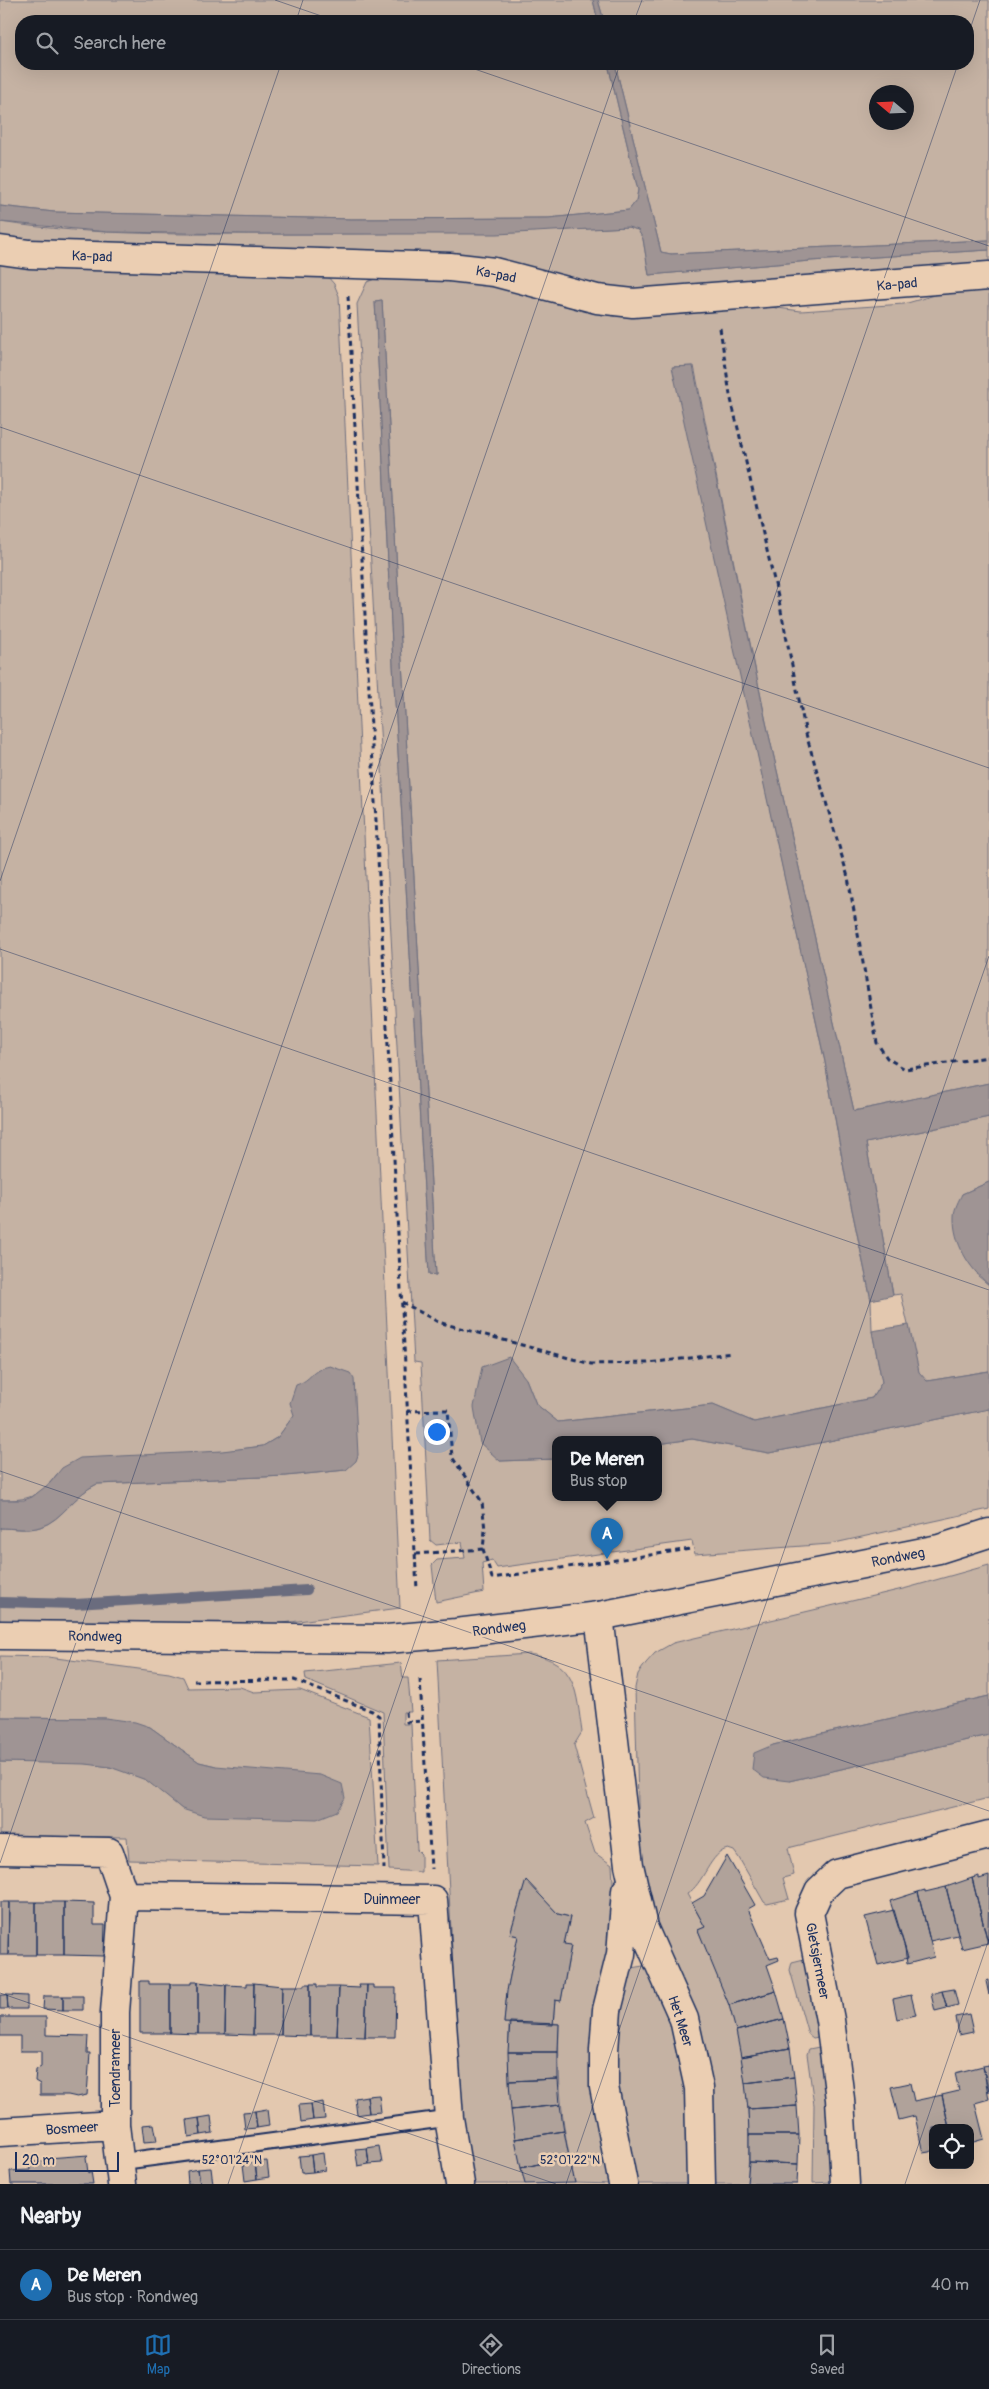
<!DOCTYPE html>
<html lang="en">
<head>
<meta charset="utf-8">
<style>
  :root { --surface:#171b24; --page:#242831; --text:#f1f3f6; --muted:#9ea1a6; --line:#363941; --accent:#1f6fb2 }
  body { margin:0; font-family:Pangolin,sans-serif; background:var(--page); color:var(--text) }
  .controls { position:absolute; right:15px; bottom:15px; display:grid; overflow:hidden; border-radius:10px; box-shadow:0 5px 20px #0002 }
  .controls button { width:45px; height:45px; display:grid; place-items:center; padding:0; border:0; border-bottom:1px solid var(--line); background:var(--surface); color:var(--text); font:25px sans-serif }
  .compass { position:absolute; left:869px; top:85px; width:45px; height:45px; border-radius:50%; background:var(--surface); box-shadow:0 5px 20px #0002; rotate:289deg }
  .scale { position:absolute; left:15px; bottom:12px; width:104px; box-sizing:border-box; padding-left:5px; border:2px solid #1b2f5e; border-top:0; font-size:14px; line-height:18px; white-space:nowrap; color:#1b2f5e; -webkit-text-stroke:4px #ebceb2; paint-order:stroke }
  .you { position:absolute; left:436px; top:1431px; width:18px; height:18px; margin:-12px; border:4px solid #fff; border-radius:50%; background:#1a73e8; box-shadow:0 0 0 8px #1a73e833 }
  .badge { display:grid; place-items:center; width:32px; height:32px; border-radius:50%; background:var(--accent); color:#fff; font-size:16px; font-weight:700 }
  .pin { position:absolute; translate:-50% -41px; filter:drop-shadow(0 1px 2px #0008) }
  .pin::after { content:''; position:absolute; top:26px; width:18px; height:15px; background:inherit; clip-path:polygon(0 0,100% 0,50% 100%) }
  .popup { position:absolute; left:552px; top:1436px; width:110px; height:65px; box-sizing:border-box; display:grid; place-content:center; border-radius:10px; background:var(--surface); filter:drop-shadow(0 1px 4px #0005); font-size:16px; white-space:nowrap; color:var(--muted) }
  .popup b { font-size:19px; color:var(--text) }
  .popup::after { content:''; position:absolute; left:50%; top:100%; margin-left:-10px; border:10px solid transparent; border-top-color:var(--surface) }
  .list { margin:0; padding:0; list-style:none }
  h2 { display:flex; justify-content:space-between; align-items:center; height:65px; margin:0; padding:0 20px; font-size:21px }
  h2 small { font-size:16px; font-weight:400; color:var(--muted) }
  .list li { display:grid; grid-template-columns:32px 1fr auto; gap:15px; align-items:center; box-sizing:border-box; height:70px; padding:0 20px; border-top:1px solid var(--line) }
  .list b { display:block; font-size:19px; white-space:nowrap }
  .list p { margin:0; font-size:16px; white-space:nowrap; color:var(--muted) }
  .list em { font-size:16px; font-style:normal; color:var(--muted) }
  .icon { flex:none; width:28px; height:28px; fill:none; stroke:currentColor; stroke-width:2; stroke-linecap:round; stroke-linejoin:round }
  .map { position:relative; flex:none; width:989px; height:2184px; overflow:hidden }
  .search { position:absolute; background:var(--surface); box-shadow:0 5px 20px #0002; left:15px; right:15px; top:15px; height:55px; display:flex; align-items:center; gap:12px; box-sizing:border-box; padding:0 18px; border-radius:20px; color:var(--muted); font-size:19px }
  .sheet { height:135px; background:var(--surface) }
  nav { display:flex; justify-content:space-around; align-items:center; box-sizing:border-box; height:70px; border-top:1px solid var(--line); background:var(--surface); font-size:14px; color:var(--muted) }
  nav a { display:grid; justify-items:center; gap:2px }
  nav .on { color:var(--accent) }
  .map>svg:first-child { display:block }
</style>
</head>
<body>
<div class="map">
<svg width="989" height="2184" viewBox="0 0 989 2184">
  <rect width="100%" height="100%" fill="#e3c8af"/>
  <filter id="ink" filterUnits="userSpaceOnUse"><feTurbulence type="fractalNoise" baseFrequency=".02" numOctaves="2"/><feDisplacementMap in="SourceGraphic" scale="10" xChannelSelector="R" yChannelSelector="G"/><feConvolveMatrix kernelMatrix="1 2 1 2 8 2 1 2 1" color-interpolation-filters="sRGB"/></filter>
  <g filter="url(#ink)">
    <path fill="#c5b2a3" stroke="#707080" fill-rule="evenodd" d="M 0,0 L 593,0 L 598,21 L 21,21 L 21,64 L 608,64 L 638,190 L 636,201 L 629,210 L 548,218 L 351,219 L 54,212 L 0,206 Z
      M 598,0 L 989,0 L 989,240 L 671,254 L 661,252 L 615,64 L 968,64 L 968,21 L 604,21 ZM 876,92 L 906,92 L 906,122 L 876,122 Z
      M 0,222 C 93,236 189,234 284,234 C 399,234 513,233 628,227 L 638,230 L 643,239 L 649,275 L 810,261 L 989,250 L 989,268 L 631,295 L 0,242 Z
      M 0,260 L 327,276 L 334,284 L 339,296 L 400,1608 L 275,1624 L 0,1623 L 0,1528 C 12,1528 28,1531 40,1527 C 63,1520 74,1494 97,1484 L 286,1476 L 346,1470 L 294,1415 L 278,1437 L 263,1446 L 57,1474 C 39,1498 28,1500 0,1500 Z
      M 391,273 L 747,304 L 801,311 L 904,304 L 959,288 L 989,286 L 989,1083 L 854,1111 L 766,722 L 694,366 L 673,367 L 825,1062 L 847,1186 L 871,1300 L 872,1331 L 882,1382 L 872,1398 L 754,1422 L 713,1405 L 558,1422 L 536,1404 L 526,1379 L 500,1461 L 556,1459 L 556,1498 L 658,1498 L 658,1444 L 692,1439 L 769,1453 L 989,1409 L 989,1509 L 830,1544 L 695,1554 L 692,1541 L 497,1568 L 492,1560 L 482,1563 L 484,1592 L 436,1602 L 432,1565 L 437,1560 L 465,1558 L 462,1542 L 436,1545 L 430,1540 L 421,1363 L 414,1362 L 357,304 L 367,282 ZM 382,300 L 436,1275 L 435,1275 L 429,1274 L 394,684 L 375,301 Z
      M 989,1117 L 989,1182 L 962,1194 L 978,1276 L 989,1285 L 989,1371 L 927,1381 L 919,1373 L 901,1294 L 893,1295 L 866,1143 Z
      M 989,1565 L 989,1696 L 773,1745 L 789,1781 L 989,1735 L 989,1798 L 788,1848 L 794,1875 L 783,1878 L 789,1899 L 767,1904 L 764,1902 L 739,1858 L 734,1851 L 728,1849 C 710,1852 704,1884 687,1894 L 705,1927 L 698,1930 C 709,1955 720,1979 729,2005 C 747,2062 752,2124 747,2184 L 712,2184 L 652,1933 L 639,1839 L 635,1688 L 638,1674 L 646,1663 L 655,1653 L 673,1643 L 907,1588 Z
      M 529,1654 C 578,1661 576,1693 582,1732 L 574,1745 L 594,1818 L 585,1823 L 595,1853 L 612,1865 L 616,1935 L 615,2184 L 575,2183 C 562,2130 557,2079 559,2024 L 553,2023 L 555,2000 L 561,2001 L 571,1946 L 564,1944 L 570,1917 L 558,1914 L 526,1881 L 510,1934 L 518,1936 L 507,1991 L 504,2023 L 509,2023 C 507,2076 512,2132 525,2184 L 471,2184 L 460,2103 L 437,1660 Z
      M 0,1656 L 48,1657 L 169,1673 L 183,1677 L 188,1688 L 240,1687 L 254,1692 L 300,1690 L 369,1717 L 378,1866 L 129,1860 L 127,1837 L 0,1836 L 0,1762 C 48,1763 102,1757 146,1780 C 159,1787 171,1800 182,1809 L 216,1766 L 199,1762 L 150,1727 L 105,1718 L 0,1717 Z
      M 401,1663 L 403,1678 L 408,1678 L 411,1712 L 403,1712 L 403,1724 L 411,1724 L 417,1850 L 421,1854 L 421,1872 L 389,1870 L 383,1712 L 306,1680 L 305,1673 Z
      M 804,1959 L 818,2037 L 813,2038 L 808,2034 L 790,1970 L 792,1962 Z
      M 643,1966 L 648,1969 L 668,2004 L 683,2059 L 692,2184 L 634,2184 L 621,2132 L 613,2038 L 631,1968 Z
      M 819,2047 L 827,2109 L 832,2182 L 813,2183 L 814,2105 L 807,2054 L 809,2049 Z"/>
    <path fill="#9f9494" stroke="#6a6c7e" d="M 593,0 L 598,0 L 604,21 L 598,21 Z
      M 608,64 L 615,64 L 661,252 L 671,254 L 989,240 L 989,250 L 810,261 L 649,275 L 643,239 L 638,230 L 628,227 L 497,234 L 247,234 L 108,232 L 0,222 L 0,206 L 54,212 L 351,219 L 548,218 L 629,210 L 636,201 L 638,190 Z
      M 382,300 L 436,1275 L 429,1274 L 394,684 L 375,301 Z
      M 693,366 L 766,722 L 854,1111 L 989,1083 L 989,1117 L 866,1143 L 893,1295 L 871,1300 L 847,1186 L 825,1062 L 672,367 Z
      M 989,1182 L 989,1285 C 969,1268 953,1243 954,1216 C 954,1209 959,1200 962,1194 Z
      M 909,1325 L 919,1372 L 927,1381 L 989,1371 L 989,1409 L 769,1453 L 692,1439 L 658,1444 L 658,1440 L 556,1440 L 556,1459 L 500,1461 L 480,1443 L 474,1407 L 482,1367 L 509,1357 L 526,1379 L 536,1404 L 558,1422 L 713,1405 L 754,1422 L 872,1398 L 882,1382 L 872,1331 Z
      M 330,1366 L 350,1373 L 354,1379 L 358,1455 L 356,1461 L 346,1470 L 286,1476 L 97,1484 C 74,1494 63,1520 40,1527 C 28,1531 12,1528 0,1528 L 0,1500 L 24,1500 L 32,1497 L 50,1483 L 62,1468 L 80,1458 L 222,1451 L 263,1446 L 278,1437 L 294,1415 L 290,1403 L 296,1385 C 312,1380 310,1370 330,1366 Z
      M 989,1696 L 989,1735 L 789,1781 L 764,1778 L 752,1769 L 754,1753 L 773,1745 Z
      M 0,1717 L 105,1718 L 135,1722 L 150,1727 L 199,1762 L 216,1766 L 320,1775 L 342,1784 L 345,1798 L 337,1811 L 317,1819 L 204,1816 L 182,1809 L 146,1780 L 110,1767 L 86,1764 L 0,1762 Z"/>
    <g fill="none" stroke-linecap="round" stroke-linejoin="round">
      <path stroke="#6a6c7e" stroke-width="10" d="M 0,1602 L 75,1604 L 307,1590"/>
    </g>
    <path fill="#b0a29a" stroke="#1b2f5e" d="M 727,1856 L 755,1905 L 748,1909 L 770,1959 L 778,1957 L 779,1960 L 767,1965 L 776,1991 L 729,2005 L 698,1930 L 705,1927 L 692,1903 L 704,1896 Z
      M 979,1876 L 979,1879 L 989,1876 L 988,1943 L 972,1878 Z
      M 972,1878 L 988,1943 L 962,1949 L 946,1887 Z
      M 526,1880 L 558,1914 L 570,1917 L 564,1944 L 571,1945 L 561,2001 L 555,2000 L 553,2025 L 504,2023 L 507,1991 L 518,1936 L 510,1934 Z
      M 946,1887 L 958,1935 L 930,1941 L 918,1892 L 925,1890 L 925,1892 Z
      M 918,1892 L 934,1957 L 907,1964 L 905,1948 L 890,1901 Z
      M 0,1902 L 9,1902 L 8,1955 L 0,1955 Z
      M 9,1902 L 36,1902 L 36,1955 L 8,1955 Z
      M 36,1902 L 64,1902 L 64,1955 L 36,1955 Z
      M 64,1902 L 94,1903 L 94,1925 L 105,1925 L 104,1956 L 64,1955 Z
      M 894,1910 L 908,1958 L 878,1965 L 865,1917 Z
      M 989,1980 L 989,1995 L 986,1981 Z
      M 140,1981 L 149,1981 L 149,1984 L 170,1984 L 170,2033 L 140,2033 Z
      M 191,1982 L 198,1982 L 198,2034 L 170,2033 L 170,1984 L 191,1984 Z
      M 198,1982 L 226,1985 L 225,2034 L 198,2034 Z
      M 247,1983 L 254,1983 L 253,2035 L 225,2034 L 226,1985 L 247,1986 Z
      M 254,1983 L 282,1986 L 281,2035 L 253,2035 Z
      M 304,1984 L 310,1984 L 310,2036 L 281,2035 L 282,1986 L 304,1986 Z
      M 310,1984 L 317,1984 L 317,1987 L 339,1987 L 337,2036 L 310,2036 Z
      M 359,1985 L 367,1985 L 365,2037 L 337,2036 L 339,1987 L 360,1988 Z
      M 367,1985 L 373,1985 L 373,1988 L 396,1988 L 395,2037 L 365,2037 Z
      M 954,1989 L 958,2005 L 947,2008 L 942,1991 Z
      M 776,1991 L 784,2019 L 736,2031 L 729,2005 Z
      M 942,1991 L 947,2008 L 935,2011 L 931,1994 Z
      M 0,1995 L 7,1995 L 8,2009 L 0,2009 Z
      M 7,1995 L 27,1996 L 27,2009 L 8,2009 Z
      M 911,1995 L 916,2015 L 897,2019 L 893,1999 Z
      M 44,1996 L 63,1996 L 63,2010 L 43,2009 Z
      M 63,1996 L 83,1996 L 83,2010 L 63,2010 Z
      M 969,2014 L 973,2032 L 959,2035 L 956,2017 Z
      M 0,2017 L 46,2017 L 46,2035 L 88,2036 L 87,2053 L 90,2053 L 87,2095 L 77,2097 L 68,2095 L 40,2095 L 40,2084 L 35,2081 L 36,2070 L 41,2067 L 41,2051 L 20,2051 L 20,2036 L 0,2036 Z
      M 784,2019 L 790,2048 L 741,2057 L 736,2031 Z
      M 510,2022 L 559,2024 L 558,2052 L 508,2052 Z
      M 790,2048 L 794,2077 L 745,2083 L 741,2057 Z
      M 508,2052 L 558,2052 L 558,2079 L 509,2081 Z
      M 989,2065 L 989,2092 L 983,2066 Z
      M 983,2066 L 989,2099 L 975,2103 L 984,2139 L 970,2143 L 970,2128 L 949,2128 L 942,2095 L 959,2091 L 955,2073 Z
      M 794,2077 L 797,2106 L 748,2109 L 745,2083 Z
      M 558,2079 L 560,2105 L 511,2110 L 509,2081 Z
      M 910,2083 L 914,2101 L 942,2095 L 949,2128 L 933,2128 L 933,2150 L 929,2152 L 923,2153 L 915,2116 L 899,2120 L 891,2087 Z
      M 379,2095 L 381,2112 L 369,2113 L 367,2096 Z
      M 367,2096 L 369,2113 L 357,2115 L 355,2098 Z
      M 323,2102 L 325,2119 L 313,2120 L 311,2104 Z
      M 311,2104 L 313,2120 L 301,2122 L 299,2105 Z
      M 560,2105 L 564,2131 L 515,2139 L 511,2110 Z
      M 797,2106 L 799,2135 L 749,2135 L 748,2109 Z
      M 267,2109 L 269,2126 L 257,2128 L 255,2111 Z
      M 255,2111 L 257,2128 L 245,2129 L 243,2112 Z
      M 211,2116 L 213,2133 L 201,2135 L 199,2118 Z
      M 199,2118 L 201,2135 L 189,2137 L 187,2120 Z
      M 154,2124 L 157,2141 L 144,2142 L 142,2125 Z
      M 564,2131 L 569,2157 L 521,2168 L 515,2139 Z
      M 749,2135 L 799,2135 L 798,2164 L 749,2162 Z
      M 379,2146 L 382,2163 L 369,2164 L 367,2148 Z
      M 367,2148 L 369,2164 L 358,2166 L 355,2149 Z
      M 323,2153 L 325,2170 L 313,2172 L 311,2155 Z
      M 88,2155 L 86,2157 L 88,2173 L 91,2171 L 93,2184 L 11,2184 L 10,2171 L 30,2170 L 29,2162 L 49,2162 L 48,2158 Z
      M 311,2155 L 313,2172 L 301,2173 L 299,2156 Z
      M 569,2157 L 575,2183 L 525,2184 L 521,2168 Z
      M 267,2161 L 269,2177 L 257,2179 L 255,2162 Z
      M 255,2162 L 257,2179 L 245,2181 L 243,2164 Z
      M 749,2162 L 798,2164 L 797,2184 L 747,2184 Z
      M 211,2168 L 213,2184 L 200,2184 L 198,2169 Z
      M 198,2169 L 200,2184 L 188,2184 L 187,2171 Z"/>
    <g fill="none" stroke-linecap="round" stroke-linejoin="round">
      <g stroke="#1b2f5e" stroke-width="19">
        <path id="service" d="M 119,2162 L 449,2118"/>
      </g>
      <g stroke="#1b2f5e" stroke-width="31">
        <path id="minor" d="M 0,250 L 29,254 L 450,267 L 494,272 L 597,299 L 633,303 L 989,276
          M 599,1616 L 629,1865 L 643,1927 L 684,2019 L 699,2088 L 701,2184
          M 0,1850 L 109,1852 L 124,1896 L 433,1900 L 449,2118 L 460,2184
          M 115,2125 L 115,2012 L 124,1896
          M 0,2132 L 115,2125 L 122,2184
          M 623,2184 L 604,2087 L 604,2050 L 607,2010 L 621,1954 L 626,1891
          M 845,2184 L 840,2099 L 830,2020 L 809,1913 L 819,1891 L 837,1874 L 989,1835"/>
      </g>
      <g stroke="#1b2f5e" stroke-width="31">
        <path id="secondary" d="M 0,1635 L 387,1639 L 456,1633 L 599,1616 L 939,1549 L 989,1533"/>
      </g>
      <path stroke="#1b2f5e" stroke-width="3" stroke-dasharray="5 4" stroke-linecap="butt" d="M 348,296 L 417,1590
        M 720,328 L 730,395 L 779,601 L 806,734 L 848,877 L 877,1043 L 887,1058 L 905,1069 L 989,1057
        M 402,1302 L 438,1322 L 591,1364 L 648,1363 L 732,1353
        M 407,1411 L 448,1410 L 452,1457 L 482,1502 L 485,1530 L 483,1549 L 492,1578 L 691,1549
        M 415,1554 L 483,1549
        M 420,1679 L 431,1869
        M 194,1681 L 294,1680 L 372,1711 L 379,1716 L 384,1869
        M 406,1712 L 407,1722 L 423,1721"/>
      <use href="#service" stroke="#ebceb2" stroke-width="15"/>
      <use href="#minor" stroke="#ebceb2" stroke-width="28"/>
      <use href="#secondary" stroke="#ebceb2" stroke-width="28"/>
    </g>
  </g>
  <path fill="none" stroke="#1b2f5e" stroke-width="1" stroke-opacity="0.45" d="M 275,0 L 336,21M 296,21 L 303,0M 634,21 L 642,0M 968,35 L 980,0M 460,64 L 989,246M 0,427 L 989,768M 0,881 L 281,64M 0,949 L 989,1290M 0,1471 L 989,1811M 0,1863 L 620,64M 0,1993 L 556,2184M 228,2184 L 958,64M 566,2184 L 989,956M 905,2184 L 989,1939"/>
  <g text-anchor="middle" stroke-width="5" stroke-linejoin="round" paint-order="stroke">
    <g font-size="14" fill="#1b2f5e" stroke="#ebceb2">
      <text transform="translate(92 256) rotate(2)" y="5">Ka-pad</text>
      <text transform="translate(496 274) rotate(11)" y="5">Ka-pad</text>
      <text transform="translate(897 284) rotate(-5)" y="5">Ka-pad</text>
      <text transform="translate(898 1557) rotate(-11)" y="5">Rondweg</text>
      <text transform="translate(499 1628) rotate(-7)" y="5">Rondweg</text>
      <text transform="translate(95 1636) rotate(1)" y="5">Rondweg</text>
      <text x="392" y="1904">Duinmeer</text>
      <text transform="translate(818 1961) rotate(79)" y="5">Gletsjermeer</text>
      <text transform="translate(681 2021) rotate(72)" y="5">Het Meer</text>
      <text transform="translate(115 2068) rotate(-90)" y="5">Toendrameer</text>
      <text transform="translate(72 2128) rotate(-4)" y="5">Bosmeer</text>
    </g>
  </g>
  <g font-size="12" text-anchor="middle" fill="#1b2f5e" stroke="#ebceb2" stroke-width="5" stroke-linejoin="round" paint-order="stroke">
    <text x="232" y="2164">52°01'24"N</text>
    <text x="570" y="2164">52°01'22"N</text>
  </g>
</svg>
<div class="controls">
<button><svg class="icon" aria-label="locate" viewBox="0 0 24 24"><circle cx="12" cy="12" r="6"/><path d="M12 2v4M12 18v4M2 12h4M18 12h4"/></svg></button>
</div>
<svg class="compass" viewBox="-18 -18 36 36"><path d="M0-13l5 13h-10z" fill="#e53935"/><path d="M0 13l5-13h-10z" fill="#9ea1a6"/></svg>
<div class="scale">20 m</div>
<div class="you"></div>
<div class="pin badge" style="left:607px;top:1559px">A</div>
<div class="popup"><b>De Meren</b>Bus stop</div>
<div class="search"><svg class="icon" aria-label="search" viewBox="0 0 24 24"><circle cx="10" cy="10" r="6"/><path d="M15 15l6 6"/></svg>Search here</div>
</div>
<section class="sheet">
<h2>Nearby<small></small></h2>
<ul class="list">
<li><span class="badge">A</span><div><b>De Meren</b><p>Bus stop · Rondweg</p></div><em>40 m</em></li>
</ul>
</section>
<nav>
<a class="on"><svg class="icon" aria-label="map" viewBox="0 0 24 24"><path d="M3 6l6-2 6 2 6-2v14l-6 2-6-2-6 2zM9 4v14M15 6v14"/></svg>Map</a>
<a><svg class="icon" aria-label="directions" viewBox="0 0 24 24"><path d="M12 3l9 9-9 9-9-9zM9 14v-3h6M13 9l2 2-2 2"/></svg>Directions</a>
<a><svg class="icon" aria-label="saved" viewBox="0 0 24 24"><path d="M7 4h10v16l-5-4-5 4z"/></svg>Saved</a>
</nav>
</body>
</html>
